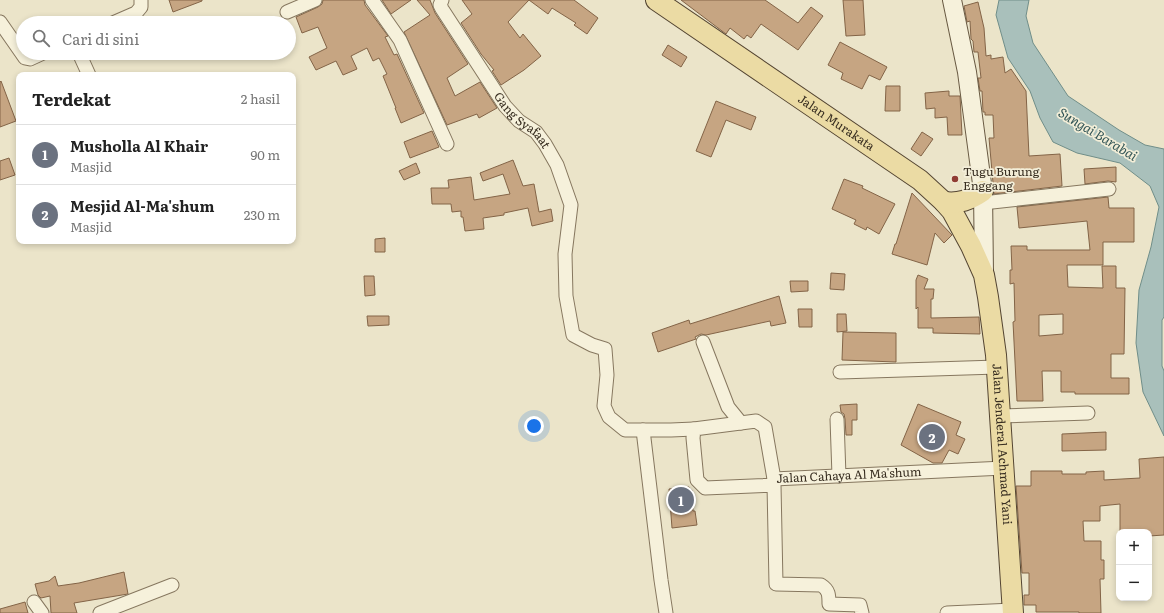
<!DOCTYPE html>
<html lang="id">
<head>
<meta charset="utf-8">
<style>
  :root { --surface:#fff; --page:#f6f6f6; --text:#222; --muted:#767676; --line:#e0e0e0; --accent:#1a73e8 }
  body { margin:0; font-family:Literata,serif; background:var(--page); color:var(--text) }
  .controls { position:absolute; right:12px; bottom:12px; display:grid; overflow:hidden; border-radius:8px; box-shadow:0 2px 6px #0003 }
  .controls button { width:36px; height:36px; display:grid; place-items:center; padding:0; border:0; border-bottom:1px solid var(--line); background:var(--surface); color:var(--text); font:20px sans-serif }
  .you { position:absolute; left:534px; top:426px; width:14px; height:14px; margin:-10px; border:3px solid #fff; border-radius:50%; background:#1a73e8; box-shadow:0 0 0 6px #1a73e833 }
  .badge { display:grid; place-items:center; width:26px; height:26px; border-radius:50%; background:var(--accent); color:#fff; font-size:13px; font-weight:700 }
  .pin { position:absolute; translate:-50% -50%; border:2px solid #fff; box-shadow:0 1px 4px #0006 }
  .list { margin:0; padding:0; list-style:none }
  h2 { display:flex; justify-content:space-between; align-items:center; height:52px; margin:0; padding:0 16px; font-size:17px }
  h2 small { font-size:13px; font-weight:400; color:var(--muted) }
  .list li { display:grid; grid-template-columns:26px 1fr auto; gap:12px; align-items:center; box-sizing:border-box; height:60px; padding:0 16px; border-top:1px solid var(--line) }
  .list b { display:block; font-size:15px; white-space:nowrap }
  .list p { margin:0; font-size:13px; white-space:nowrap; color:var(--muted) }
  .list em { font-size:13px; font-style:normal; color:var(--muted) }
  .icon { flex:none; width:22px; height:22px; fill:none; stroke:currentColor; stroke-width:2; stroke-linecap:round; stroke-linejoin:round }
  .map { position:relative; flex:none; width:1164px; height:613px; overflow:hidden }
  .search { position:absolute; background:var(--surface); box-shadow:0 2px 6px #0003; left:16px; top:16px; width:280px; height:44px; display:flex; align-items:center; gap:10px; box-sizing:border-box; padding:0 14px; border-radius:22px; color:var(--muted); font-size:15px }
  .panel { position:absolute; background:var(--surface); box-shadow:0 2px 6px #0003; left:16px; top:72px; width:280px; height:172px; border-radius:8px }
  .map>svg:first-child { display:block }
</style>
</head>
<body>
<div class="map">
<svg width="1164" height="613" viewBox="0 0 1164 613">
  <rect width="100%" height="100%" fill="#ebe4c9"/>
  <path fill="#a9c0bb" stroke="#708e89" d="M 999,0 L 1029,0 L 1026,16 L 1033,43 L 1068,96 L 1119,130 L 1145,145 L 1164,149 L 1164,317 L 1162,320 L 1162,366 L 1164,371 L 1164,436 L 1143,392 L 1136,343 L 1139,290 L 1151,247 L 1159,207 L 1150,186 L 1120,163 L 1077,153 L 1053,142 L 1040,118 L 1030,91 L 1008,58 L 996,15 Z"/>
  <path fill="#c6a582" stroke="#836447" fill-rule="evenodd" d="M 169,0 L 202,0 L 202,1 L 173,12 Z
    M 323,0 L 364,0 L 365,5 L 388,36 L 385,37 L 394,55 L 397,54 L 424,113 L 401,123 L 395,108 L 396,108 L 383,76 L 387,74 L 379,58 L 373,61 L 367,48 L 351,56 L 357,69 L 343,75 L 336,61 L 316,70 L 309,57 L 327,48 L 318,27 L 302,33 L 296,17 L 318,7 L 322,4 Z
    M 382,0 L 411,0 L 391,14 Z
    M 417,0 L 430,0 L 435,13 L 468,64 L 447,78 L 455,96 L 480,82 L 497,108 L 479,118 L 477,114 L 447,125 L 404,32 L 430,15 Z
    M 462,0 L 529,0 L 508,22 L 520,38 L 523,34 L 541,56 L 524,70 L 501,85 L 492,71 L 494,70 L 481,54 L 461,23 L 472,14 Z
    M 529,0 L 574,0 L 598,18 L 587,34 L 574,25 L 576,23 L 552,8 L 548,14 Z
    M 681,0 L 765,0 L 798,23 L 811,7 L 823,16 L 798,50 L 761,24 L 751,38 L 747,35 L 744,39 L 730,28 L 726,34 Z
    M 843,0 L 863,0 L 865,35 L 846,36 Z
    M 978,2 L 984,28 L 986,56 L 991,55 L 991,59 L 1003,57 L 1005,73 L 1011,69 L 1026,91 L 1029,156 L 1060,154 L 1062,186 L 994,194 L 989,138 L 994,138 L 993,115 L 985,115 L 985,112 L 983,112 L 982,91 L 980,91 L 978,78 L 981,78 L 978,52 L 974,52 L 973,41 L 971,39 L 970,21 L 967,22 L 964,6 Z
    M 840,42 L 887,67 L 880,80 L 869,75 L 862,89 L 841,79 L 843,73 L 828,65 Z
    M 668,45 L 687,57 L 681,67 L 662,55 Z
    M 1,81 L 16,121 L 0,127 L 0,82 Z
    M 886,86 L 900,86 L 900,111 L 885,111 Z
    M 949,91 L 949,96 L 960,96 L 962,135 L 948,135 L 947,117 L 935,118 L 935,108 L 926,109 L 925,93 Z
    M 716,101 L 756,117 L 751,130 L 726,120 L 711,157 L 696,151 Z
    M 432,131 L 439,147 L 410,158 L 404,142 Z
    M 922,132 L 933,139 L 921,156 L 911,149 Z
    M 9,158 L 15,175 L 0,180 L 0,161 Z
    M 513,160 L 523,186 L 534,184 L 539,212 L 551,209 L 553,221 L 532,226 L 528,208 L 504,213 L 504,215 L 483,218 L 484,229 L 465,231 L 463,217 L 461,217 L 461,211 L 452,212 L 451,204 L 432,204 L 431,188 L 449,188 L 448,180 L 471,177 L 474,200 L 510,194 L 503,174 L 483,181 L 480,173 Z
    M 416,163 L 420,173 L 404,180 L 399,171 Z
    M 1116,167 L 1116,182 L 1108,181 L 1085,184 L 1084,169 Z
    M 844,179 L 863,186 L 862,188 L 895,204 L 879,234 L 867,227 L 866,230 L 854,224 L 856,220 L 832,209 Z
    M 912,193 L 952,235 L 944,243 L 935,233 L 927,265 L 892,254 L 895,244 L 896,244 Z
    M 1108,197 L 1109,208 L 1134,208 L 1134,242 L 1103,242 L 1103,265 L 1067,265 L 1068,287 L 1103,288 L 1102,266 L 1116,266 L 1116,288 L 1125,288 L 1124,354 L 1111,354 L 1111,378 L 1129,378 L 1129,394 L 1075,394 L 1075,392 L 1061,392 L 1061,371 L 1042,371 L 1043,401 L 1017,401 L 1013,322 L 1015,321 L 1014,283 L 1010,284 L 1010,270 L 1012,270 L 1011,246 L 1027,246 L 1027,250 L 1090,250 L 1087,221 L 1019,228 L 1017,207 ZM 1063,314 L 1063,334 L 1039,336 L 1039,315 Z
    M 385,238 L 385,252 L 375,252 L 375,239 Z
    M 831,273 L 845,274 L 844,290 L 830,289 Z
    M 918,275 L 928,279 L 924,289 L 934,289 L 933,299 L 931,299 L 931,318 L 979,317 L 980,334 L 933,333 L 933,328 L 918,328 L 918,307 L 916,309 L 916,280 Z
    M 364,276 L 374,276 L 375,295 L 365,296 Z
    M 790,281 L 808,281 L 808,291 L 791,292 Z
    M 779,296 L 786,323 L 771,326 L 770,321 L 706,335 L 701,334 L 695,337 L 696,339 L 658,352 L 652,333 L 689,320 L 690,324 Z
    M 798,309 L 812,309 L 812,327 L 799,327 Z
    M 837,314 L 846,314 L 847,331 L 837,332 Z
    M 367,316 L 389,316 L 389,325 L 368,326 Z
    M 843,332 L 896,333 L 896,362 L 842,360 Z
    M 857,404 L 857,420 L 852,420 L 852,435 L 846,435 L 845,419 L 844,414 L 841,412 L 840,405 Z
    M 918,404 L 961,422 L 956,435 L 965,439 L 958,454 L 949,450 L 942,463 L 933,463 L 901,445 Z
    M 1106,432 L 1106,450 L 1062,451 L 1062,434 Z
    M 1164,457 L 1164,535 L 1149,536 L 1149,532 L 1120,532 L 1120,504 L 1100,506 L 1100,521 L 1083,521 L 1084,541 L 1101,541 L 1101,560 L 1104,560 L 1104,579 L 1100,579 L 1101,613 L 1079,613 L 1079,612 L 1036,612 L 1036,605 L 1024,605 L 1024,595 L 1029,595 L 1029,573 L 1022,573 L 1016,486 L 1031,486 L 1031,471 L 1062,471 L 1062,474 L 1086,474 L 1086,472 L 1104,471 L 1104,480 L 1140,478 L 1139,459 Z
    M 689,487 L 689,490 L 692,490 L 693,511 L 695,511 L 697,525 L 672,528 L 669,489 Z
    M 124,572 L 128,594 L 74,603 L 77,613 L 51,613 L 50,596 L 41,598 L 38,595 L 35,584 L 49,581 L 55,576 L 58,586 L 79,583 Z
    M 25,602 L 28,613 L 0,613 L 0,609 Z"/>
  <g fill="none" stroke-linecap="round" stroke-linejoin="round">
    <g stroke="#86775f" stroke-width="15">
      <g id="minor">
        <path d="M 372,0 L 400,40 L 447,144"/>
        <path id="s1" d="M 442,0 L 440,5 L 442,9 L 505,106 L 519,121 L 536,132 L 545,144 L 557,165 L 571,205 L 565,254 L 566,296 L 573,335 L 592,345 L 605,349 L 607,375 L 604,406 L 609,417 L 625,430 L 671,430 L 694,429"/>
        <path d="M 287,12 L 315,0"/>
        <path d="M 0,22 L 25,58 L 30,59 L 43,53"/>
        <path d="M 113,23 L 136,13 L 141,7 L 141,0"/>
        <path d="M 79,53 L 89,75"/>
        <path d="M 983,203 L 1109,189"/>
        <path d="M 703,342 L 728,407 L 741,423"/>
        <path d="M 840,372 L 997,367"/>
        <path d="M 1000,416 L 1088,413"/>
        <path d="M 837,419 L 839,476"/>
        <path d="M 643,430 L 661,580 L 666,613"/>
        <path id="s2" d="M 774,479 L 1004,468"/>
        <path d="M 774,485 L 705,488 L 697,480 L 693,438 L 694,429 L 756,421 L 765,427 L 774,479 L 774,485 L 776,584 L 821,585 C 829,590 829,595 829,604 L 860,605 L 862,613"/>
        <path d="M 34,602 L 42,613"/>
        <path d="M 100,613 L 172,585"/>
        <path d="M 947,613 L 1013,610"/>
      </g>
    </g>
    <g stroke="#685942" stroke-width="20">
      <path id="secondary" d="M 952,0 L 967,72 L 983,191 L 984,274"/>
    </g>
    <g stroke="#544532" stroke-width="22">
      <g id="primary">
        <path id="s3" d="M 656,0 L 920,180 L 944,202 L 952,211 L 971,246 L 984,275 L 988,297 L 996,355 L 1013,613"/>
        <path d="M 944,202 C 959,204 970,200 983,191"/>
      </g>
    </g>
    <use href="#minor" stroke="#f6f1db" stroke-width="13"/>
    <use href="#secondary" stroke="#f6f1db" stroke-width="18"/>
    <use href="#primary" stroke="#ebdba4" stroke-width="20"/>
  </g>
  <circle fill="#903c34" stroke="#f3eed8" stroke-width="1.5" cx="955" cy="179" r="4"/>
  <g text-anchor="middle" stroke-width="3.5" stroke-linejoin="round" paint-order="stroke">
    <g font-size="12" fill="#382e21" stroke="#f3eed8">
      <text dy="4" stroke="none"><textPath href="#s1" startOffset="148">Gang Syafaat</textPath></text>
      <text dy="4" stroke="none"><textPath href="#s3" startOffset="218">Jalan Murakata</textPath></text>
      <text dy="4" stroke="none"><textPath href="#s3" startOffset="606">Jalan Jenderal Achmad Yani</textPath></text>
      <text dy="4" stroke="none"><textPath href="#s2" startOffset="75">Jalan Cahaya Al Ma'shum</textPath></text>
    </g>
    <g font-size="12" fill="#382e21" stroke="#f3eed8" text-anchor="start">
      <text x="963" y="176">Tugu Burung<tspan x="963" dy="14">Enggang</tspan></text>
    </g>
    <g font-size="13" font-style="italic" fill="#325556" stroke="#f3eed8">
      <text transform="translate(1098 134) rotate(31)" y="5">Sungai Barabai</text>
    </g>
  </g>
</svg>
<div class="controls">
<button>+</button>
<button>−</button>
</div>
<div class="you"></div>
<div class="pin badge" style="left:681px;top:500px;background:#6b7280">1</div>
<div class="pin badge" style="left:932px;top:437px;background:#6b7280">2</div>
<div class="search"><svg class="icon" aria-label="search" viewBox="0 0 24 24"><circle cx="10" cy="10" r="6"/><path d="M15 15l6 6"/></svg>Cari di sini</div>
<section class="panel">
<h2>Terdekat<small>2 hasil</small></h2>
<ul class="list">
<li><span class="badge" style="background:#6b7280">1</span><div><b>Musholla Al Khair</b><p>Masjid</p></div><em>90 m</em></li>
<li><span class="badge" style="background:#6b7280">2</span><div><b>Mesjid Al-Ma'shum</b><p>Masjid</p></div><em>230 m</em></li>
</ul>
</section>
</div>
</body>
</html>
